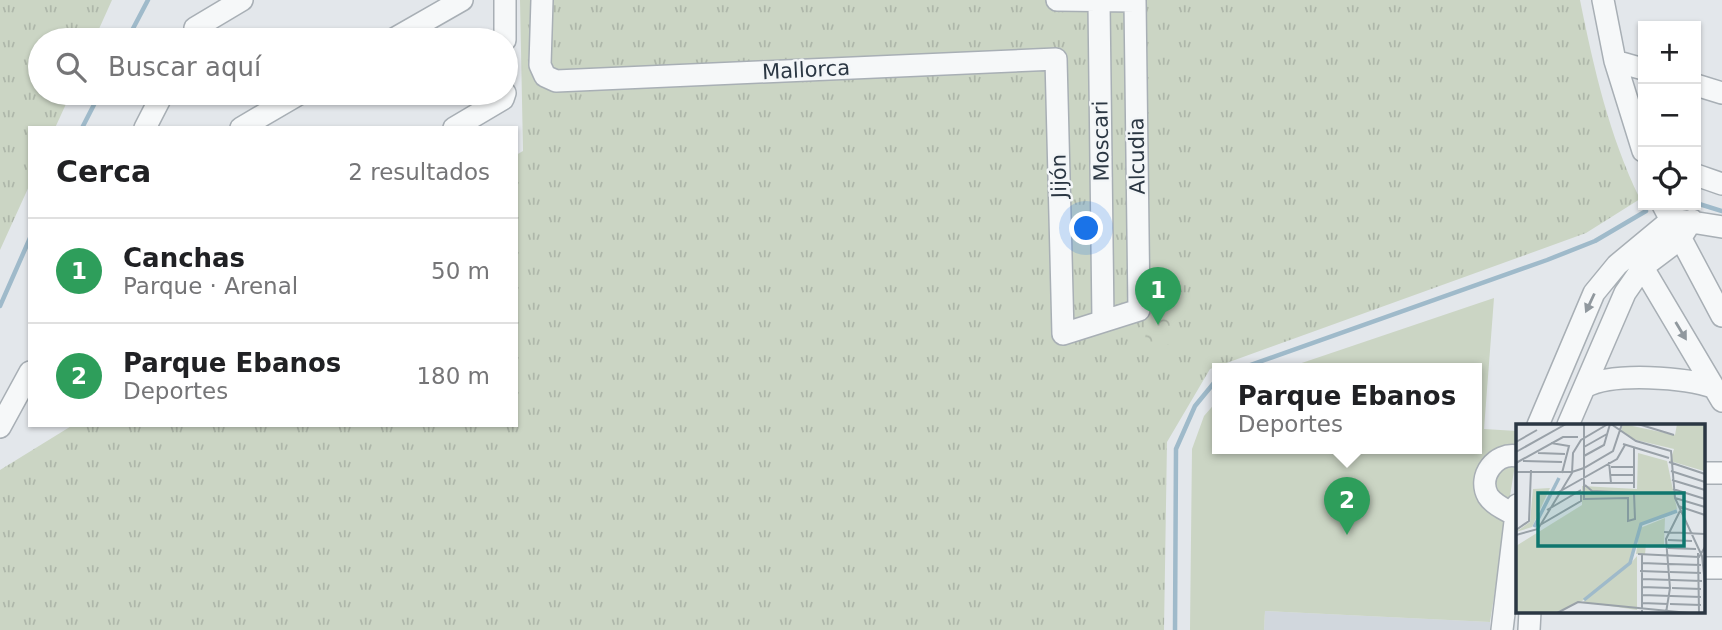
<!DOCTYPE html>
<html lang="es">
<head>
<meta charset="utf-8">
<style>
  :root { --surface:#fff; --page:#f2f2f2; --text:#202124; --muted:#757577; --line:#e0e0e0; --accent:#cc4d73 }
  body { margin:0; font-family:"DejaVu Sans",sans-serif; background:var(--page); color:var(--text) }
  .controls { position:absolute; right:21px; top:21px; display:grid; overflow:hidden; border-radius:0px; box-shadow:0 2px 5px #0004 }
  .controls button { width:63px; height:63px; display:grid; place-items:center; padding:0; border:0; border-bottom:2px solid var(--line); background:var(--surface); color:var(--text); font:35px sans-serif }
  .you { position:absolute; left:1087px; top:229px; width:24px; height:24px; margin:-18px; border:5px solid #fff; border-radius:50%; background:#1a73e8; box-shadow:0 0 0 10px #1a73e833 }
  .badge { display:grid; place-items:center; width:46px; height:46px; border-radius:50%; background:var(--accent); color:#fff; font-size:23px; font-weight:700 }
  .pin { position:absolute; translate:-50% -58px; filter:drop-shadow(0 2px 4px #0008) }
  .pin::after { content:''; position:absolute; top:37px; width:24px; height:21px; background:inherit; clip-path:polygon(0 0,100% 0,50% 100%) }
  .popup { position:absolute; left:1212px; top:363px; width:270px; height:91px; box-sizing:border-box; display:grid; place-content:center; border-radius:0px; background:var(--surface); filter:drop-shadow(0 2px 5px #0005); font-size:23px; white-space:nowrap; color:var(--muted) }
  .popup b { font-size:26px; color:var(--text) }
  .popup::after { content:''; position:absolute; left:50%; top:100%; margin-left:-14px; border:14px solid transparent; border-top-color:var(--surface) }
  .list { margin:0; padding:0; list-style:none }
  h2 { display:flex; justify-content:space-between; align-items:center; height:91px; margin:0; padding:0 28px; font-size:30px }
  h2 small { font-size:23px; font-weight:400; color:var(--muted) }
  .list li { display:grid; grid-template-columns:46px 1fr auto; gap:21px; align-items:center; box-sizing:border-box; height:105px; padding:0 28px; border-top:2px solid var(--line) }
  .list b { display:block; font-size:26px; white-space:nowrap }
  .list p { margin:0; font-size:23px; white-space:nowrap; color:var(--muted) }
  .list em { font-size:23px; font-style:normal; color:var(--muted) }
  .icon { flex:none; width:38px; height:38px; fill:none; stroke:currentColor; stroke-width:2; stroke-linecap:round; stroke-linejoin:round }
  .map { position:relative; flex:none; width:1722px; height:630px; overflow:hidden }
  .search { position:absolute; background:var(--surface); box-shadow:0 2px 5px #0004; left:28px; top:28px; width:490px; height:77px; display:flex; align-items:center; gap:18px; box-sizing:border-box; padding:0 24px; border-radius:38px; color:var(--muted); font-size:26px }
  .panel { position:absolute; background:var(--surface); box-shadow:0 2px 5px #0004; left:28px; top:126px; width:490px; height:301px; border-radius:0px }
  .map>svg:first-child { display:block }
</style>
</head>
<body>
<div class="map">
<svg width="1722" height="630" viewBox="0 0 1722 630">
  <defs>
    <pattern id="grass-tufts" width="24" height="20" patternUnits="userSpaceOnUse" patternTransform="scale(1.75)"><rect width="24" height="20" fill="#cbd5c4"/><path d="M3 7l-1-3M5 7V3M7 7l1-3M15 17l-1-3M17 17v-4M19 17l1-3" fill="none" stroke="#aeb7aa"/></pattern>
    <pattern id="park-crowns" width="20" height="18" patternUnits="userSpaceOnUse" patternTransform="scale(1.75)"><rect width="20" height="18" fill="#cbd5c4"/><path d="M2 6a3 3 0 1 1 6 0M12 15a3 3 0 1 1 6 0" fill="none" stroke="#aeb7aa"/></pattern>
  </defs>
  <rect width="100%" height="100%" fill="#e3e7eb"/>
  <path fill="#d1d7dd" d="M 1265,611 L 1490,622 L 1490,630 L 1264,630 Z"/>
  <path fill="url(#grass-tufts)" d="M 0,0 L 112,0 L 94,40 L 40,40 L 40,93 L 71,93 L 55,128 L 30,128 L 30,184 L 0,250 Z
    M 520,0 L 1580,0 C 1594,69 1609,135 1640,199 L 1586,233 L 1210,369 L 1167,442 L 1164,630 L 0,630 L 0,470 L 73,425 L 516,425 L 516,155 L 523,151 Z"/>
  <path fill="url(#park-crowns)" d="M 1170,298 L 1170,344 L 1146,352 L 1144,306 Z"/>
  <path fill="#cbd5c4" d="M 1494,298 L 1484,429 L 1517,431 L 1517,452 L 1490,622 L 1265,611 L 1264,630 L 1190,630 L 1192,449 L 1204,416 L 1217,401 L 1218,449 L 1476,449 L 1476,369 L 1284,369 Z"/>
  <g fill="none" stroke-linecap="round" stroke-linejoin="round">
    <path stroke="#9fbaca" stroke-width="4.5" d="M 127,40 L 148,0
      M 82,128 L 100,93
      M 1696,203 L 1722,211
      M 0,306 L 30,238
      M 1239,369 L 1547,260 L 1595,241 L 1646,211
      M 1175,630 L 1176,449 L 1195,406 L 1218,378"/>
    <g stroke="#a8afb5" stroke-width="24">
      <path id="minor" d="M 542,0 L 540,65 L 545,76 L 556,81 L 1056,59 L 1063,334 L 1139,310 L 1135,1 L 1057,0
        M 1603,0 L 1615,61 L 1643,151
        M 1099,3 L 1103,321
        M 195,28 L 242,0
        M 392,40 L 462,0
        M 505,40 L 505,0
        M 1615,61 L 1643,69
        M 1696,85 L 1722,93
        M 145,128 L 163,93
        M 241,128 L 301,93
        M 454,128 L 503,99 L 505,93
        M 1696,175 L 1722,184
        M 1663,205 L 1722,316
        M 1679,220 L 1722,227
        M 1636,256 L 1722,401
        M 1585,387 C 1612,372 1686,377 1715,388
        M 1538,425 L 1594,293 L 1617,265 L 1670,221
        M 1568,425 L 1625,293 L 1643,267 L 1680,239 L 1692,220
        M 0,427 L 30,372
        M 1703,473 L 1722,473
        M 1515,515 C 1506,510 1494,505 1488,496 C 1477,476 1496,452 1517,456
        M 1703,568 L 1722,568
        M 1502,630 L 1517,505
        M 1529,630 L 1530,611"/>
    </g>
    <use href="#minor" stroke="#f6f8f9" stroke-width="21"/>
  </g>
  <defs><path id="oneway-solid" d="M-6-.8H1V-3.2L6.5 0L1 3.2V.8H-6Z" transform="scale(1.75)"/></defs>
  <g fill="#90989e">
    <use href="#oneway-solid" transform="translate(1590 303) rotate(115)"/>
    <use href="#oneway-solid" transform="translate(1681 331) rotate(59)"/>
  </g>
  <g text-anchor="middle" stroke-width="5" stroke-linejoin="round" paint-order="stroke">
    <g font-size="21" fill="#2b3743" stroke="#f3f6f8">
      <text transform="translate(806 70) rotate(-3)" y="7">Mallorca</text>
      <text transform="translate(1101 141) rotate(-91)" y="7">Moscari</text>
      <text transform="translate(1137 156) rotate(-91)" y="7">Alcudia</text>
      <text transform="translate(1059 176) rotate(-91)" y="7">Jijón</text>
    </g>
  </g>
  <g transform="translate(1516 424)">
    <rect width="189" height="189" fill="#e3e7eb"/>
    <path d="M 107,0 L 159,11 L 161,0 L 189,0 L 188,47 L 154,37 L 158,25 L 120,16 L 105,7 ZM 122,29 L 151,37 L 161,85 L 125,100 L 113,139 L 66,177 L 38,189 L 0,189 L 0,122 L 66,81 L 66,62 L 121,65 ZM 34,64 L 16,103 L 0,108 L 14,98 L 17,65 ZM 121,132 L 121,186 L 67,178 L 114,140 Z" fill="#cbd5c4"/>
    <path d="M 149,94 L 148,121 L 130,120 L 129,130 L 120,130 L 124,104 Z" fill="#cbd5c4"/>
    <path fill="none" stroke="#9fbaca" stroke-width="3.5" d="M 18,103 L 43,54M 68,176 L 114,139 L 125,100 L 161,87"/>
    <path fill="none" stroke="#99a1a8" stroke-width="2" d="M 68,0 L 68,75 L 112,74 L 112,97 L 119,95 L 118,69 L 76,67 L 69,61M 95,0 L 120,17 L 155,27 L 159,74 L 186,132 L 189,160M 122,0 L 158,11M 0,18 L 21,6M 35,19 L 53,22 L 46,49M 107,20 L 153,34M 68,23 L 91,10M 0,28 L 50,0M 22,29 L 49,30M 68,32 L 88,21 L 94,0M 7,37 L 46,38M 93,38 L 95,59M 153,38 L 189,50M 0,39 L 47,13 L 62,13M 95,43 L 118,43M 155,47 L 189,58M 0,48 L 56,48 L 68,44 L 97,27 L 106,0M 95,51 L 118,51M 156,56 L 189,66M 75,59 L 118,59M 118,64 L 118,24M 157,65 L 189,75M 41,69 L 101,35 L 109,21M 159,74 L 189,83M 162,82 L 189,91M 31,86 L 65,66M 24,101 L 65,77 L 65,71M 0,106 L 13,97 L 15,46M 148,108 L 189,110M 0,111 L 22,105 L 56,49 L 57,29 L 65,16 L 92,0M 152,116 L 176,117M 152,124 L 180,125M 182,129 L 183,189M 122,130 L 183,133 L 189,123M 126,139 L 151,140M 153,140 L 185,141M 124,147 L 152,148M 154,148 L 185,149M 126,155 L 186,157M 126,163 L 154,164M 156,164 L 185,165M 126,171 L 185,173M 126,179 L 152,180M 154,180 L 185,181M 126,188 L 126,131M 41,189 L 62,178 L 173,189M 150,189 L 154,164 L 150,115 L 164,87"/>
    <path fill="#0f766e" fill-opacity="0.15" stroke="#0f766e" stroke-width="3.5" d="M 22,69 L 168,69 L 168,122 L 22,122 Z"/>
    <rect width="189" height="189" fill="none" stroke="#2b3743" stroke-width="3.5"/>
  </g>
</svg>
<div class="controls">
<button>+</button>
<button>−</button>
<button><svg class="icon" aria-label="locate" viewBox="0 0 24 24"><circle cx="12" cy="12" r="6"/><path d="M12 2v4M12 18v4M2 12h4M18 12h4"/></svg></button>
</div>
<div class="you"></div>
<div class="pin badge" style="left:1158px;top:325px;background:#2e9e5b">1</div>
<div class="pin badge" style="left:1347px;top:535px;background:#2e9e5b">2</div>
<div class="popup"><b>Parque Ebanos</b>Deportes</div>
<div class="search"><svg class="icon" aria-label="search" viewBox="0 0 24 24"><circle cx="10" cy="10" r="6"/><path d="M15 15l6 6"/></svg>Buscar aquí</div>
<section class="panel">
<h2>Cerca<small>2 resultados</small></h2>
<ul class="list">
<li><span class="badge" style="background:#2e9e5b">1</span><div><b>Canchas</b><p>Parque · Arenal</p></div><em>50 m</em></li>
<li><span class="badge" style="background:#2e9e5b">2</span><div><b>Parque Ebanos</b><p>Deportes</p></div><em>180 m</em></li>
</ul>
</section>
</div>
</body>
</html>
